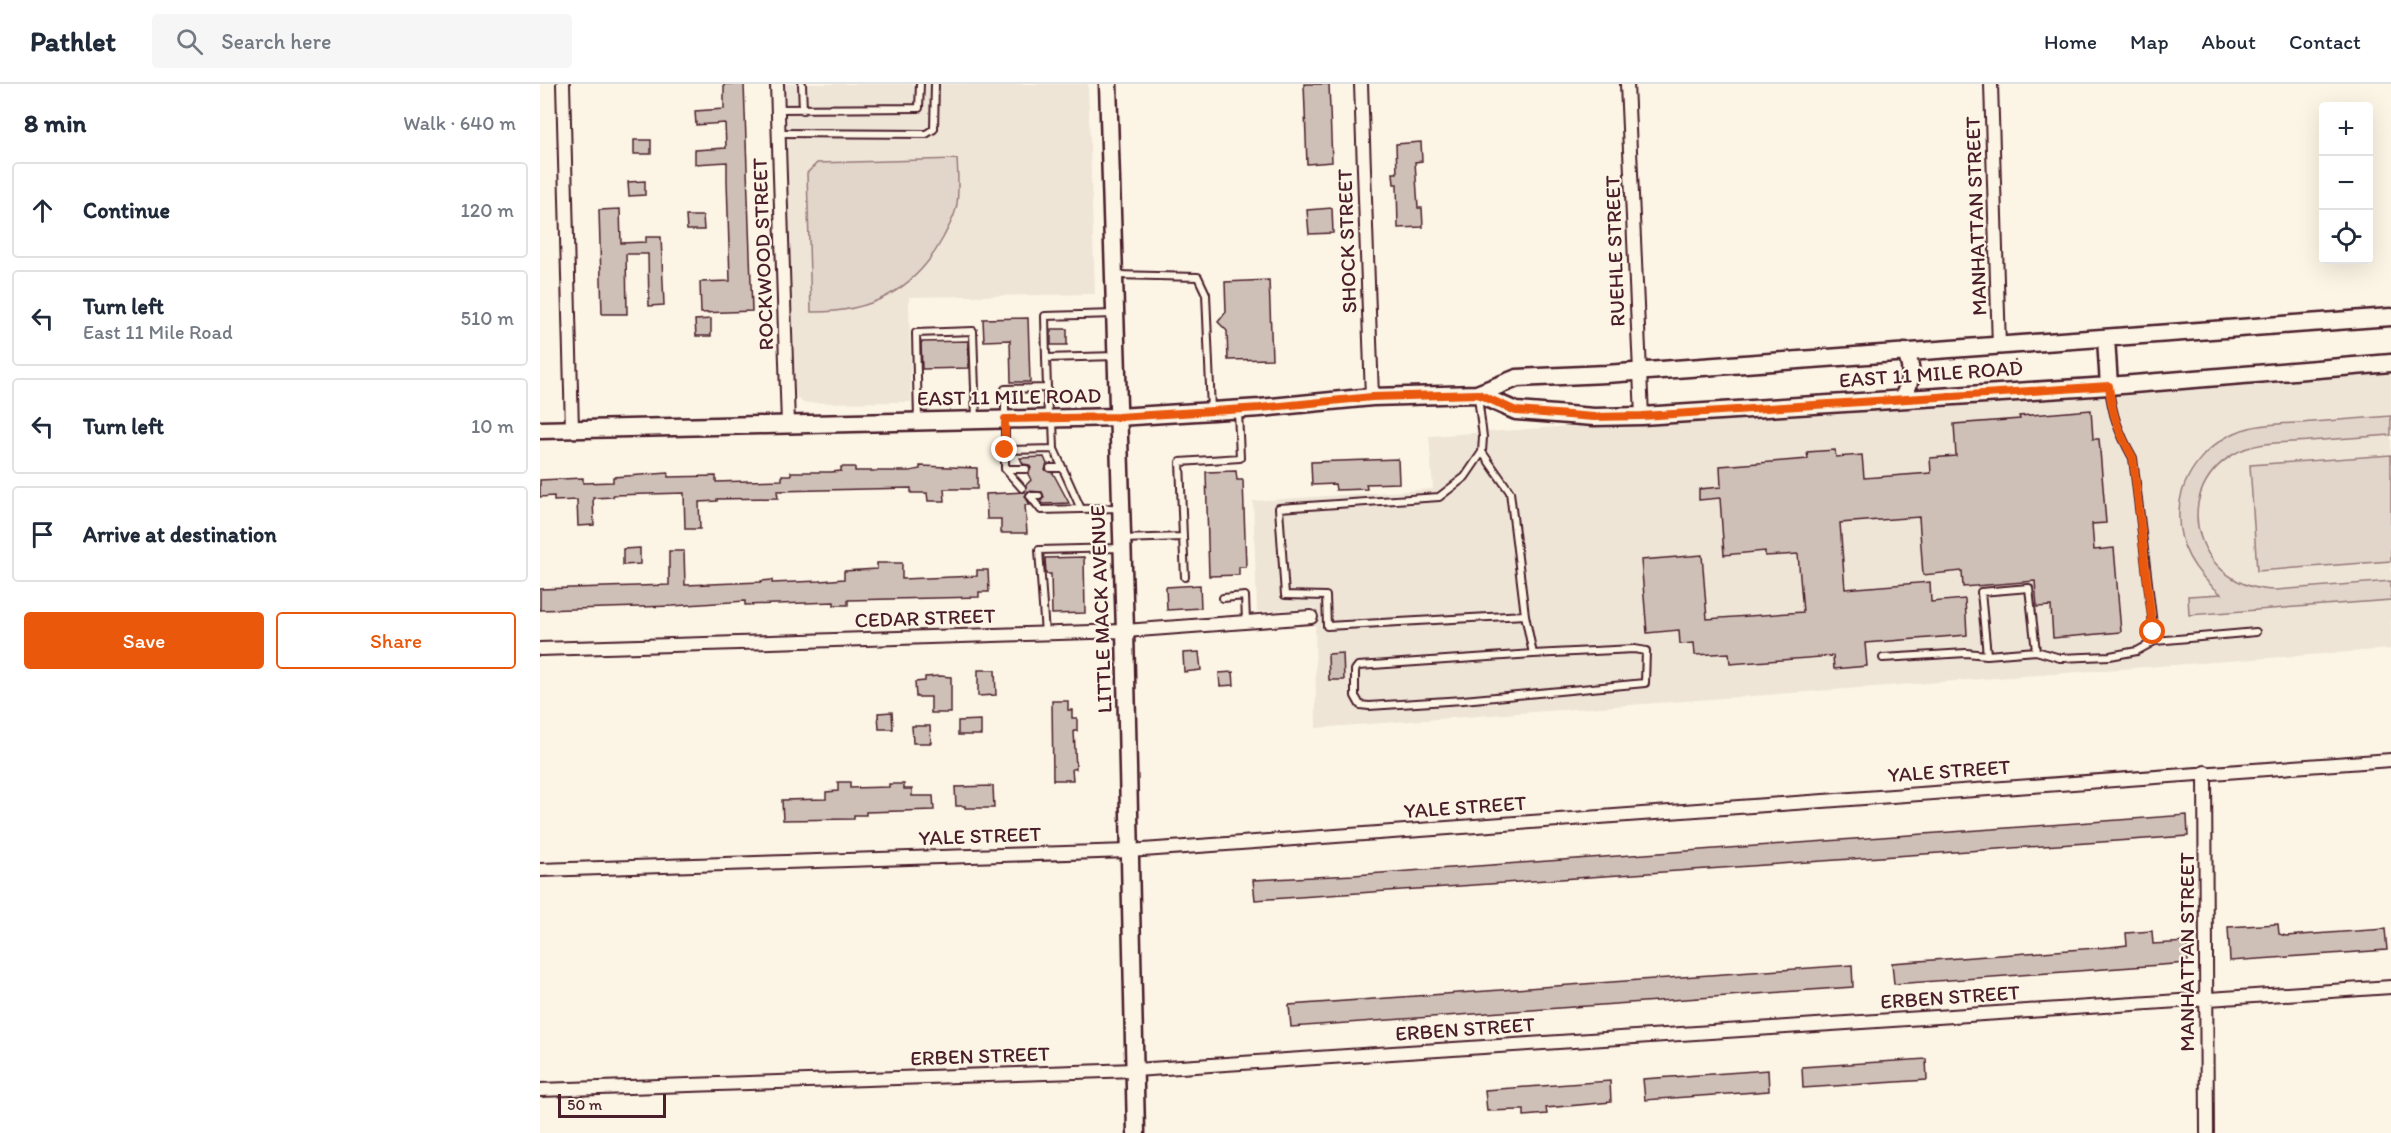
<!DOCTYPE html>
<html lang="en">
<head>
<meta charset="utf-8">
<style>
  :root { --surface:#fff; --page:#f6f6f7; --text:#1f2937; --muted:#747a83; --line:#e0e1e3; --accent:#ea580c }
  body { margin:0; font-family:Itim,sans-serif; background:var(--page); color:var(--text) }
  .controls { position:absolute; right:18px; top:18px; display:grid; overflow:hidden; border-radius:6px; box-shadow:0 6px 24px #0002 }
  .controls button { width:54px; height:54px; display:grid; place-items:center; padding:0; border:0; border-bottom:2px solid var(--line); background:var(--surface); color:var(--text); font:30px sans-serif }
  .scale { position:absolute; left:18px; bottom:15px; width:108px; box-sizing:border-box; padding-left:6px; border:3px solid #4a1f2b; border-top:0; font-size:16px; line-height:21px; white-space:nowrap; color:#4a1f2b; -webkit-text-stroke:4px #fcf5e5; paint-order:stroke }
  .stop { position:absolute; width:18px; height:18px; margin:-14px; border:4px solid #ea580c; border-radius:50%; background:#fff }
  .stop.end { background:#ea580c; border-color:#fff; box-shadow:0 2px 6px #0008 }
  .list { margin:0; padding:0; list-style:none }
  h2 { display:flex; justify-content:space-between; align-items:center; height:78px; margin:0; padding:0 24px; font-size:26px }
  h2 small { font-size:20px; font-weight:400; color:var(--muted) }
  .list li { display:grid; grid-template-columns:39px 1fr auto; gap:18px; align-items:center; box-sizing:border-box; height:96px; margin:0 12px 12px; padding:0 12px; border:2px solid var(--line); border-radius:6px }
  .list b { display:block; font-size:22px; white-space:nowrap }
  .list p { margin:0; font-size:20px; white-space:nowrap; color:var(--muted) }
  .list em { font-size:20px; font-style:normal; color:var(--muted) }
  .actions { display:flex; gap:12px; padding:18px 24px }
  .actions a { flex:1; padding:14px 0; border:2px solid var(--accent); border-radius:6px; text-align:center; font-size:21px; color:var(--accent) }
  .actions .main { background:var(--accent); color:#fff }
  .icon { flex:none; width:33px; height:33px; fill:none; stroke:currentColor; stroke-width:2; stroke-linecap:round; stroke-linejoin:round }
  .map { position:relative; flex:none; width:1851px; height:1049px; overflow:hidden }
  header { display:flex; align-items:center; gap:36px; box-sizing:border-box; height:84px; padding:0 30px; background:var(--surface); border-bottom:2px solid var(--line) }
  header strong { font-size:28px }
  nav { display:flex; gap:33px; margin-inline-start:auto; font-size:21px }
  .search { width:420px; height:54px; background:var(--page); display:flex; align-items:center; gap:15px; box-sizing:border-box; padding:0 21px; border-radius:6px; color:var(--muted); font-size:22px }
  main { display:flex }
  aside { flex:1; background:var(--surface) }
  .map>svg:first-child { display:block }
</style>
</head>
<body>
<header>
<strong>Pathlet</strong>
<div class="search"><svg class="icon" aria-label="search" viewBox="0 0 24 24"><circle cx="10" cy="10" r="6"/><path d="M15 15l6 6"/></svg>Search here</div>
<nav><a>Home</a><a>Map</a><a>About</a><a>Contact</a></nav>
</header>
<main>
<aside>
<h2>8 min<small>Walk · 640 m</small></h2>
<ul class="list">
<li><svg class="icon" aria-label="ahead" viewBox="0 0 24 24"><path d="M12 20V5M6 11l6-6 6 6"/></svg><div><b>Continue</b></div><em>120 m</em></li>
<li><svg class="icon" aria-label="left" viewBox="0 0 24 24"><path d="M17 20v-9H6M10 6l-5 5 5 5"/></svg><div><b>Turn left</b><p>East 11 Mile Road</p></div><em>510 m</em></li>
<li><svg class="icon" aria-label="left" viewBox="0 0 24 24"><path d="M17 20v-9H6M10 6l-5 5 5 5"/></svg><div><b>Turn left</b></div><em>10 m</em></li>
<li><svg class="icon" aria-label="arrive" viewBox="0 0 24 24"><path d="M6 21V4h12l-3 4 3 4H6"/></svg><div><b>Arrive at destination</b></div></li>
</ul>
<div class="actions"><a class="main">Save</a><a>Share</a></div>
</aside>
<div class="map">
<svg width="1851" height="1049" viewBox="0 0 1851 1049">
  <rect width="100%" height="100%" fill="#fcf5e5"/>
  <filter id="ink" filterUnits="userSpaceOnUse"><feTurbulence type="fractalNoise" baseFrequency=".0167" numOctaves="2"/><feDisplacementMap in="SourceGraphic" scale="12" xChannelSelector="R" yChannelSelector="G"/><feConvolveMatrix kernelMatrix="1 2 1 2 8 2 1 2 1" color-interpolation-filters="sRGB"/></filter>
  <g filter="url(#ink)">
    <path fill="#eee5d7" d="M 245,0 L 548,0 L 555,210 L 369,213 L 371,318 L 263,319 L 256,313 L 255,305 Z
      M 1851,284 L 1851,565 L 776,644 L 775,524 L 717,528 L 713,417 L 893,405 L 889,352 Z"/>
    <path fill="#e2d5ca" stroke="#967a7a" stroke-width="1.5" d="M 417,75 C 418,90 419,105 417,120 C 416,131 408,144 403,154 C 375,207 329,229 271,228 L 267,89 L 277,79 Z
      M 1851,332 L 1851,351 C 1824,353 1796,355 1769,357 C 1744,359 1716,357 1694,370 C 1626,410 1659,506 1736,506 L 1851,497 L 1851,516 L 1649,531 L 1648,512 L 1681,510 C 1655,489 1637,462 1639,427 C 1641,388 1671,354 1709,344 C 1729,339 1752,340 1773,338 C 1799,336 1825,334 1851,332 Z
      M 1851,371 L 1851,477 L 1717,487 L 1710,381 Z"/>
    <path fill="#cfc0b7" stroke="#4a1f2b" stroke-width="1.5" d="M 184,0 L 204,0 L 212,227 L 161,229 L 160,198 L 190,197 L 187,96 L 187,78 L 155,80 L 155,66 L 186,64 L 185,39 L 156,41 L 155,27 L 184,25 Z
      M 764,0 L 789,0 L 792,78 L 767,80 Z
      M 94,56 L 111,56 L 111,70 L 94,70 Z
      M 881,58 L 882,77 L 875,78 L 878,124 L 882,124 L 883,143 L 858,144 L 857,100 L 854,100 L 853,89 L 857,89 L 856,60 Z
      M 105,97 L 105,111 L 89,112 L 88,98 Z
      M 792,124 L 793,149 L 769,150 L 767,126 Z
      M 80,125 L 81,159 L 106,158 L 106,153 L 121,153 L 124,221 L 109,222 L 108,170 L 86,170 L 87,230 L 62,230 L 59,126 Z
      M 146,132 L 163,132 L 164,146 L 147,146 Z
      M 729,196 L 732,275 L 688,276 L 687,247 L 678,238 L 686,228 L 685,198 Z
      M 488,234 L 490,298 L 471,298 L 470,256 L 444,257 L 443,235 Z
      M 171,235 L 171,252 L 156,252 L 155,236 Z
      M 511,245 L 527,245 L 527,261 L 511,261 Z
      M 428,257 L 429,284 L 382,285 L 381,258 Z
      M 1551,326 L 1553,355 L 1559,355 L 1566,439 L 1552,440 L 1554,466 L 1574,464 L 1581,548 L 1513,554 L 1511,522 L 1497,523 L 1495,497 L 1423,503 L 1422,487 L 1383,491 L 1379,433 L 1300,439 L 1305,505 L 1390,498 L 1391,518 L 1425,515 L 1427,551 L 1325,559 L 1327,582 L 1294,585 L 1293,572 L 1190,580 L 1189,569 L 1155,571 L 1154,559 L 1140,560 L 1139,546 L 1107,549 L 1101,476 L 1162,471 L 1167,535 L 1263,528 L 1258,470 L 1225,472 L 1225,467 L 1184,471 L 1180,414 L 1159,416 L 1159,405 L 1181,403 L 1180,382 L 1268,375 L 1267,368 L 1295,366 L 1296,373 L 1322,371 L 1324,394 L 1391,389 L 1390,374 L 1416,372 L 1414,340 L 1480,335 L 1479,332 Z
      M 504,373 L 507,380 L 505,386 L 513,389 L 529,419 L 503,420 L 501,417 L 504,413 L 502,408 L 488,407 L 485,412 L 490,421 L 485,421 L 487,449 L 461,449 L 461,435 L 447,435 L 446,410 L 485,408 L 486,401 L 491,396 L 488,390 L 491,384 L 489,381 L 483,380 L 480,374 Z
      M 858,375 L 859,399 L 826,400 L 827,405 L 796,406 L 795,400 L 772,401 L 771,378 Z
      M 380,382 L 437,384 L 437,405 L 404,405 L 405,417 L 388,417 L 387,409 L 371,409 L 371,404 L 237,407 L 238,414 L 177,415 L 177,417 L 159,418 L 160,445 L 145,445 L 144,409 L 73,411 L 73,413 L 53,414 L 54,441 L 38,442 L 37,416 L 14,417 L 14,412 L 0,413 L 0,396 L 43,394 L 43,399 L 73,398 L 73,393 L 128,389 L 128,393 L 176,392 L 176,398 L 242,396 L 242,391 L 251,391 L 251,388 L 291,388 L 301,387 L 301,383 L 315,383 L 315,387 L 370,387 L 380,385 Z
      M 696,387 L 697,396 L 703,396 L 706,483 L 699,483 L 699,491 L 669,492 L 666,388 Z
      M 100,464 L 100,480 L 83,481 L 83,465 Z
      M 129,467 L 144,467 L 145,501 L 221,498 L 221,497 L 232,496 L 232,499 L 280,497 L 304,495 L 304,487 L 337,485 L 337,479 L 362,479 L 362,495 L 437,492 L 437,486 L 448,486 L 449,508 L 439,508 L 439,513 L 308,516 L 308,521 L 294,521 L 294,518 L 205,521 L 205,517 L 133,522 L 0,526 L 0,505 L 129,501 Z
      M 544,473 L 545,529 L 512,530 L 511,490 L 506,490 L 505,474 Z
      M 660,501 L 661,524 L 627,526 L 626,503 Z
      M 659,568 L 661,586 L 644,588 L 643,569 Z
      M 803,569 L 804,596 L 789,596 L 788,570 Z
      M 438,586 L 455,586 L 456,611 L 438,612 Z
      M 693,588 L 694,601 L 680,602 L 679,589 Z
      M 400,592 L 411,593 L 411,629 L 391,629 L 391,613 L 376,613 L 375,598 L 385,597 L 385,593 Z
      M 512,617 L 528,617 L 528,626 L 532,626 L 532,634 L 537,634 L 537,647 L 534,647 L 536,685 L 532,685 L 533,696 L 513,696 Z
      M 352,628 L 353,645 L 339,645 L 338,629 Z
      M 441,636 L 441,651 L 418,651 L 418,637 Z
      M 372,642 L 390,642 L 391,659 L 373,659 Z
      M 298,698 L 310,698 L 310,704 L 349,703 L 349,700 L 364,700 L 364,705 L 372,705 L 372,712 L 393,712 L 394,726 L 326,728 L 326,731 L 314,731 L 314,735 L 243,736 L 242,716 L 286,715 L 286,708 L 298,707 Z
      M 453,702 L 454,724 L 425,724 L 425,722 L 416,722 L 415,703 Z
      M 1647,731 L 1648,752 L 715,816 L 713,796 L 814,791 Z
      M 1738,840 L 1739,850 L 1746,852 L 1845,845 L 1847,866 L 1690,877 L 1688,843 Z
      M 1612,847 L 1613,860 L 1647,858 L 1648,879 L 1354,900 L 1352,879 L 1570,863 L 1587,861 L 1586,849 Z
      M 1312,881 L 1313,903 L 751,943 L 749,921 Z
      M 1386,975 L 1387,996 L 1263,1004 L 1262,983 Z
      M 1228,986 L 1229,1007 L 1105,1016 L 1103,995 Z
      M 1070,997 L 1071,1018 L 1006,1024 L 1007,1030 L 984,1032 L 984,1026 L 979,1026 L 947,1027 L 945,1006 Z"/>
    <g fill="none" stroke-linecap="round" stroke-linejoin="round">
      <g stroke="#4a1f2b" stroke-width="10">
        <path id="lane" d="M 262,0 L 263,26
          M 238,25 L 379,24 L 380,0
          M 238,49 L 386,50 L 394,45 L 395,0
          M 575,191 L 658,193 L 666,210 L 671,326
          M 575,230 L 505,232 L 506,274 L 576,272
          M 506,274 L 508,333
          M 1569,303 C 1572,331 1579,349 1593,374 L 1615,557 L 1716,548
          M 938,313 L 943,353 L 942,368 L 925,393 L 899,413 L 739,424 L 745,511 L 786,512 L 787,542 L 985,531 L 970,408 L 942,368
          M 378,336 L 376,249 L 433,247 L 436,335
          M 513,336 L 514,365 L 541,425
          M 465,366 L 514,365
          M 510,384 L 522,384
          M 465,385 L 486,385
          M 482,404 L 465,385 L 465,305 L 507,304
          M 490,412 L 501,426 L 579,424
          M 490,412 L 499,412
          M 643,453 L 645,493
          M 582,455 L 643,453 L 640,378 L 700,374 L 698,327
          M 683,514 L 705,512 L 706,537
          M 985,531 L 993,570 L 1094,565 L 1106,567 L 1105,599 L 923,616 L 829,622 L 820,621 L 815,612 L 815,586 L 818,582 L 993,570
          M 505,550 L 499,466 L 581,464
          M 1496,567 L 1489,504 L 1441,508 L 1447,571 L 1496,567 L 1520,574 L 1570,572 L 1597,567 L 1615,557
          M 1343,574 L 1426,569 L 1447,571"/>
      </g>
      <g stroke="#4a1f2b" stroke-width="16">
        <path id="street" d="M 23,0 L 32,345
          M 237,0 L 248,340
          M 821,0 L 832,313
          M 1087,0 L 1102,332
          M 1451,0 L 1459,263
          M 0,565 L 585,547 L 771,533
          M 1665,688 L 1667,1049
          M 0,786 L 589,767 L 1851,676
          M 0,1006 L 595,986 L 1851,903"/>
      </g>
      <g stroke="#4a1f2b" stroke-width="21">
        <path id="secondary" d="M 568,0 L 585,547 L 596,1049
          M 1566,254 L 1569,302
          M 937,310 L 976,327 L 1054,333 L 1102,332 L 1569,302 L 1851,279
          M 1363,314 C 1371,297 1374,285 1365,268
          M 0,346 L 578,333 L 720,324 L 832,313 L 937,310 L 977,294 L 1066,290 L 1851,233"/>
      </g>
      <path stroke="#4a1f2b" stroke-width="2" stroke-dasharray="1.5 4.5" stroke-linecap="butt" d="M 1475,276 L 1476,292"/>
      <use href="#lane" stroke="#fcf5e5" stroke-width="6"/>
      <use href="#street" stroke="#fcf5e5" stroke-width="12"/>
      <use href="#secondary" stroke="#fcf5e5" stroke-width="16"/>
    </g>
  </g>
  <g fill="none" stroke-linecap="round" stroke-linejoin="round" filter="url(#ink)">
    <path stroke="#ea580c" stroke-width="8" d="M 465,366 L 465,335 L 578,333 L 720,324 L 832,313 L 938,310 L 976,327 L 1054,333 L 1102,332 L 1569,302 C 1572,331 1579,349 1593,374 L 1613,548"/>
  </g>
  <g text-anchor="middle" stroke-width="4.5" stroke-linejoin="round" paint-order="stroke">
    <g font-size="21" fill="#4a1f2b" stroke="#fcf5e5">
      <text transform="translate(1436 132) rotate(-92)" y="7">MANHATTAN STREET</text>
      <text transform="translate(807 157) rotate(-92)" y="7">SHOCK STREET</text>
      <text transform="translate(1075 167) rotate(-92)" y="7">RUEHLE STREET</text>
      <text transform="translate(223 170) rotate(-92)" y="7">ROCKWOOD STREET</text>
      <text transform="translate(1391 290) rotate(-4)" y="7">EAST 11 MILE ROAD</text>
      <text transform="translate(469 313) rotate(-1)" y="7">EAST 11 MILE ROAD</text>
      <text transform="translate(561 525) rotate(-92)" y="7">LITTLE MACK AVENUE</text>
      <text transform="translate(385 534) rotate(-2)" y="7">CEDAR STREET</text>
      <text transform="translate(1409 687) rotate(-4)" y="7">YALE STREET</text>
      <text transform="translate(925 723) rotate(-4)" y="7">YALE STREET</text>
      <text transform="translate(440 752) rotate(-2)" y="7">YALE STREET</text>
      <text transform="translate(1647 868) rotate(-90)" y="7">MANHATTAN STREET</text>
      <text transform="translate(1410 913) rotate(-4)" y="7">ERBEN STREET</text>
      <text transform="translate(925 945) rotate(-4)" y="7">ERBEN STREET</text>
      <text transform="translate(440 972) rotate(-2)" y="7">ERBEN STREET</text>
    </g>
  </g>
</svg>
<div class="controls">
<button>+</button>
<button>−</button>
<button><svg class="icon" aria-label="locate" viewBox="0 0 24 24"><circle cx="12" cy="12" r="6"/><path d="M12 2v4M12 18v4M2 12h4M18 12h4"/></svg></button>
</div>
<div class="scale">50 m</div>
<div class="stop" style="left:1613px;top:548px"></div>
<div class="stop end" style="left:465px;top:366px"></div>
</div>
</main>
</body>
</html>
